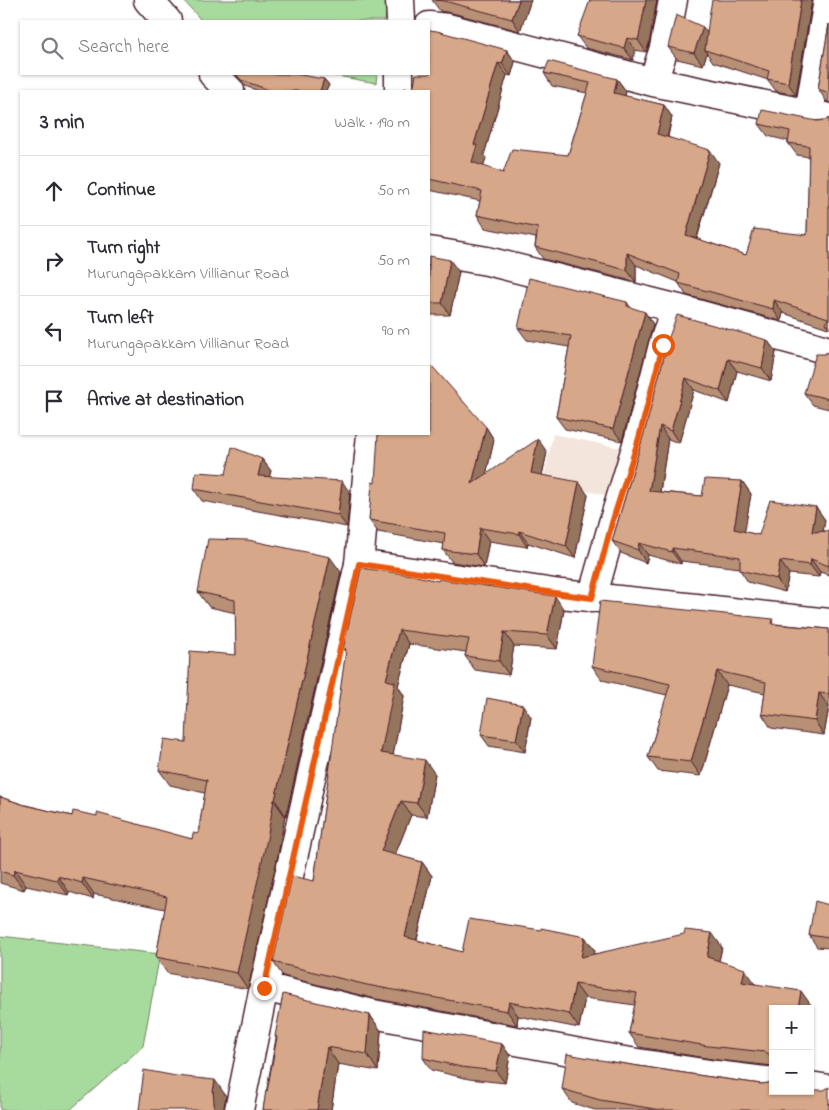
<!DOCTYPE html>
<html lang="en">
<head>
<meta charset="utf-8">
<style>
  :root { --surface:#fff; --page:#f2f2f3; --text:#2b2b33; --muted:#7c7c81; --line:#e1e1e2 }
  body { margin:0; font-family:"Indie Flower",sans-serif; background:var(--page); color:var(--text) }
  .controls { position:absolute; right:15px; bottom:15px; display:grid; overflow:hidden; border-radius:0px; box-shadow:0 1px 4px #0004 }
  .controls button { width:45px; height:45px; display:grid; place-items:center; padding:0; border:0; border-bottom:1px solid var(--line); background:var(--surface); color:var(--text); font:25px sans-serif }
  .stop { position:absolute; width:15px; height:15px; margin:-11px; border:4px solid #ea580c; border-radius:50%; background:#fff }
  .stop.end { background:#ea580c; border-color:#fff; box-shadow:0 1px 5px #0008 }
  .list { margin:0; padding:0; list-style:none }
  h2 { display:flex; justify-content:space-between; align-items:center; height:65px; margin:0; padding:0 20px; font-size:21px }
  h2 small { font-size:16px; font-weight:400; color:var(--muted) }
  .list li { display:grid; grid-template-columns:32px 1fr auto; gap:15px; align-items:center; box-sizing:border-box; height:70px; padding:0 20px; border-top:1px solid var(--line) }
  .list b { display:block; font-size:19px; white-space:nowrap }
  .list p { margin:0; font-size:16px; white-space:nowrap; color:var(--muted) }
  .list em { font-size:16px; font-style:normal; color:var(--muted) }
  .icon { flex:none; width:28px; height:28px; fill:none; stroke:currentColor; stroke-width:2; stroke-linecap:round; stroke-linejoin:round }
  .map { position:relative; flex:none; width:829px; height:1110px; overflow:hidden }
  .search { position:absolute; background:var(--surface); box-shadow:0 1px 4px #0004; left:20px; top:20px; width:410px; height:55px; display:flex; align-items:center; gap:12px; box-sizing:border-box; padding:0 18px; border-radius:0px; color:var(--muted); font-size:19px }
  .panel { position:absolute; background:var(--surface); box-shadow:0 1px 4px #0004; left:20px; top:90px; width:410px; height:345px; border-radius:0px }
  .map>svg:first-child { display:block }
</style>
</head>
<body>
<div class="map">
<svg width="829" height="1110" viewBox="0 0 829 1110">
  <rect width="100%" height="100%" fill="#fff"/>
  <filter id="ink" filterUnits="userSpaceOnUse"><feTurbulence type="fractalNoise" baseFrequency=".02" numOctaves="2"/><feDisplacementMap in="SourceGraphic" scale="10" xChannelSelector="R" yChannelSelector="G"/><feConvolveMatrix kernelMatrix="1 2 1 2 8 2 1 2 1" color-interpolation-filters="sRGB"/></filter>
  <g filter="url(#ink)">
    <path fill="#f3e5db" d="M 553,434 L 625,449 L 614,497 L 543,481 Z"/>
    <path fill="#a7db9e" stroke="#787d64" d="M 183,0 L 389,0 L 385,21 L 202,21 Z
      M 326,74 L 377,74 L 376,83 Z
      M 0,936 L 160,954 L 143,1046 L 70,1110 L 0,1110 Z"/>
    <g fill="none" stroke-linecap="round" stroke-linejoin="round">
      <g stroke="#4a1f2b" stroke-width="31">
        <path id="street" d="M 148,0 L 167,21
          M 400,0 L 401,21
          M 429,26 L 448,28 L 653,82 L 829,118
          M 213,74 L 230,91
          M 653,82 L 664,48 L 673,0
          M 399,91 L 399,74
          M 809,113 L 828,0
          M 429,251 L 487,261 L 675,308 L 810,345 L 829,351
          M 359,564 L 371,434
          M 592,598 L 613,523 L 639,438 L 663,345 L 675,308
          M 264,987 L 373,1014 L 618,1060 L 716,1075 L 773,1082
          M 810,1086 L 829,1089"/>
      </g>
      <g stroke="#4a1f2b" stroke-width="31">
        <path id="secondary" d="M 239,1110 L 264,987 L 359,564 L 561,594 L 696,608 L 829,623"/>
      </g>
      <use href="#street" stroke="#fff" stroke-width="28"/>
      <use href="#secondary" stroke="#fff" stroke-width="28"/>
    </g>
    <path fill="#b89075" stroke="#4a1f2b" d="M 432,0 L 531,0 L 520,31 L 452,13 L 440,11 Z
      M 657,0 L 649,44 L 646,52 L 635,50 L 633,60 L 586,48 L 577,36 Z
      M 812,0 L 796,95 L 776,91 L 768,80 L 713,62 L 707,53 L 703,65 L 677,59 L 668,47 L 707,32 Z
      M 829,24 L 829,102 L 827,102 L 818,89 Z
      M 507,50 L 515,62 L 511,76 L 507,75 L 484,155 L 486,158 L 483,166 L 503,173 L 568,155 L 587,93 L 552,86 L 544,73 L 617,79 L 626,91 L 625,96 L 664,105 L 672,117 L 668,137 L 719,163 L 697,239 L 746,255 L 807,235 L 809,157 L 797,155 L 788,143 L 788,141 L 768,136 L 759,124 L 826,120 L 829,118 L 829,329 L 828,328 L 783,313 L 781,321 L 686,295 L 678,282 L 636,265 L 636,282 L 543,259 L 535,247 L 536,238 L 485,228 L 477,215 L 480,201 L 429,190 L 429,91 L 413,90 Z
      M 236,74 L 324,79 L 329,85 L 326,91 L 259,91 L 245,86 Z
      M 429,256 L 459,272 L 450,315 L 429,315 Z
      M 627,302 L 630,307 L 653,324 L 622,441 L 565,429 L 556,417 L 569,347 L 527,340 L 518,328 Z
      M 669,337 L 767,340 L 776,352 L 771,381 L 737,371 L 729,403 L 694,390 L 679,443 L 668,439 L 660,492 L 702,496 L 742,481 L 751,494 L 744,532 L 759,535 L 816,507 L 825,520 L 823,531 L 829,531 L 829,575 L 820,572 L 819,577 L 789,574 L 785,592 L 748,582 L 740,570 L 740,568 L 681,561 L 681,564 L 648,555 L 646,563 L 621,553 L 612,541 L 645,430 Z
      M 829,351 L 829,409 L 813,405 L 804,393 L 824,354 Z
      M 486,427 L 494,440 L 486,475 L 547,452 L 542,475 L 588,495 L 575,558 L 528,543 L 527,547 L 489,541 L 484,567 L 452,562 L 443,550 L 444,544 L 378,532 L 369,520 L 375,483 Z
      M 262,459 L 271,471 L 269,477 L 350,493 L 347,527 L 202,501 L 194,489 L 226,474 Z
      M 361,568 L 564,610 L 557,649 L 514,646 L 509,675 L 475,670 L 465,656 L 466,652 L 409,644 L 398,686 L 404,696 L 393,755 L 435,774 L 427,817 L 411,815 L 395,855 L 422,862 L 432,876 L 417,940 L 462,952 L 585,937 L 595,951 L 594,954 L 722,947 L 719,961 L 755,983 L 755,984 L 811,1005 L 773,1009 L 773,1066 L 718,1060 L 639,1047 L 629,1033 L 635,1005 L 585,998 L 579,1028 L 518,1016 L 517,1025 L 376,999 L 283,976 L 273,962 L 314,881 L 346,653 L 343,649 Z
      M 341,572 L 286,816 L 285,816 L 278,855 L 248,989 L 167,973 L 156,957 L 165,909 L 94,894 L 93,899 L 69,892 L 68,895 L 26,886 L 24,890 L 0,883 L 0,797 L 25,805 L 72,816 L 192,839 L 198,834 L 205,793 L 170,785 L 159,770 L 186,742 L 236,655 L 236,613 L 209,607 L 198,592 Z
      M 776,624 L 829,629 L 829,707 L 824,735 L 771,728 L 762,714 L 765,693 L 727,685 L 701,776 L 658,771 L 648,757 L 667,695 L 602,680 L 592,666 Z
      M 531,717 L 525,752 L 489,746 L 481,735 Z
      M 829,905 L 829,948 L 817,947 L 809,935 Z
      M 370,1015 L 381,1031 L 378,1071 L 338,1064 L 331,1110 L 263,1110 L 276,1038 L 275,1036 Z
      M 502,1044 L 510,1056 L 505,1083 L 469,1079 L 431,1070 L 423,1058 Z
      M 606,1061 L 704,1076 L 761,1084 L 769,1083 L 829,1110 L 595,1110 L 572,1103 L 562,1089 Z"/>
    <path fill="#96755f" stroke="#4a1f2b" d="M 519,0 L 531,0 L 520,31 L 512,19 Z
      M 646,0 L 657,0 L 649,44 L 646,52 L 638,40 Z
      M 801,0 L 812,0 L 796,95 L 788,83 Z
      M 703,27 L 711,39 L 705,50 L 707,53 L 703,65 L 694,53 Z
      M 627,38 L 635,50 L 633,60 L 624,48 Z
      M 507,50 L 515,62 L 511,76 L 502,64 Z
      M 498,63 L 507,75 L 484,155 L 486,158 L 481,174 L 472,162 L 474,145 Z
      M 324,79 L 329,85 L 326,91 L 320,91 Z
      M 617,79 L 626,91 L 623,105 L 614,93 Z
      M 664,105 L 672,117 L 665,146 L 657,134 Z
      M 710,150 L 719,163 L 694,247 L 686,235 Z
      M 627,253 L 636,265 L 636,282 L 627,270 Z
      M 450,260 L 459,272 L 450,315 L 442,303 Z
      M 774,300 L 783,313 L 781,321 L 773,309 Z
      M 645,312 L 653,324 L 622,441 L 613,429 Z
      M 767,340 L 776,352 L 771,381 L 762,368 Z
      M 728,359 L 737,371 L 729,403 L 720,391 Z
      M 686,378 L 694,390 L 679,443 L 671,431 Z
      M 660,426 L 668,439 L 658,504 L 649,491 Z
      M 486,427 L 494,440 L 481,497 L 472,484 Z
      M 538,439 L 547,452 L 540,485 L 531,473 Z
      M 262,459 L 271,471 L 266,488 L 258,476 Z
      M 342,481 L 350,493 L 347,527 L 338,515 Z
      M 742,481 L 751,494 L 743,542 L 734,529 Z
      M 579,482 L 588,495 L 575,558 L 566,546 Z
      M 816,507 L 825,520 L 821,544 L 812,532 Z
      M 480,528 L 489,541 L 484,567 L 476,554 Z
      M 519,531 L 528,543 L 527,547 L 519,534 Z
      M 639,543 L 648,555 L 646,563 L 638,550 Z
      M 672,548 L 681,561 L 681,564 L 672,552 Z
      M 330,557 L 341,572 L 286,816 L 275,800 Z
      M 811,559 L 820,572 L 819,577 L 810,565 Z
      M 780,561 L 789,574 L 785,592 L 777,579 Z
      M 555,596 L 564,610 L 557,649 L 547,635 Z
      M 399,630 L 409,644 L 398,686 L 404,696 L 391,767 L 381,753 L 386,680 Z
      M 504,632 L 514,646 L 509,675 L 499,661 Z
      M 717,671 L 727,685 L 701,776 L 691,762 Z
      M 819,693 L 829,707 L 824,735 L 815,721 Z
      M 523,705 L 531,717 L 525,752 L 516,740 Z
      M 425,760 L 435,774 L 427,817 L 417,803 Z
      M 274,800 L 285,816 L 278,855 L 248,989 L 237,973 Z
      M 401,801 L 411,815 L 391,865 L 381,851 Z
      M 422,862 L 432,876 L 414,951 L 405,937 Z
      M 15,870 L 26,886 L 24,890 L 13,875 Z
      M 58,876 L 69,892 L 68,895 L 57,880 Z
      M 83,878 L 94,894 L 93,899 L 82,883 Z
      M 712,933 L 722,947 L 717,971 L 707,957 Z
      M 585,937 L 595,951 L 590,971 L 581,957 Z
      M 745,969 L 755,983 L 752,996 L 742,982 Z
      M 575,984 L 585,998 L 579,1028 L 569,1014 Z
      M 801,991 L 811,1005 L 810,1009 L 798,1009 Z
      M 509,1002 L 518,1016 L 517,1025 L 507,1011 Z
      M 370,1015 L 381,1031 L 378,1071 L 367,1054 Z
      M 502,1044 L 510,1056 L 505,1083 L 496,1071 Z
      M 327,1047 L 338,1064 L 331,1110 L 317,1110 Z
      M 215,1080 L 226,1096 L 224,1107 L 224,1110 L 214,1110 L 213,1092 Z"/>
    <path fill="#d6a788" stroke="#4a1f2b" d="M 436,0 L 519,0 L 512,19 L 444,1 Z
      M 590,0 L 646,0 L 640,32 L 638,40 L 627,38 L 624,48 L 577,36 Z
      M 712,0 L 801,0 L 788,83 L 767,79 L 769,71 L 705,50 L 709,17 Z
      M 676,15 L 703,27 L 694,53 L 668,47 Z
      M 829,24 L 829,93 L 818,89 Z
      M 429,30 L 437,31 L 507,50 L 502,64 L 498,63 L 474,145 L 477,145 L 472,162 L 503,173 L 512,149 L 568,155 L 590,83 L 544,73 L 549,61 L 617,79 L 614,93 L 664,105 L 657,134 L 710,150 L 686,235 L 746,255 L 754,229 L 807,235 L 809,146 L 788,143 L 790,131 L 759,124 L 762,110 L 817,121 L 826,120 L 829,118 L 829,326 L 826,324 L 828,318 L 774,300 L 773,309 L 678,283 L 680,274 L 627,253 L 627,270 L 535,247 L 538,228 L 477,215 L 482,191 L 429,179 L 429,91 L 404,91 L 405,88 L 413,90 L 416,74 L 429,74 Z
      M 236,74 L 295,74 L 324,79 L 320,91 L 272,91 L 241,80 Z
      M 429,256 L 450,260 L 442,303 L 429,303 Z
      M 529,278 L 627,302 L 627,306 L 645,312 L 613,429 L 556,417 L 571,336 L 518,328 Z
      M 677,315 L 767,340 L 762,368 L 728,359 L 720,391 L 686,378 L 671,431 L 660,426 L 649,491 L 702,496 L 705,479 L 742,481 L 734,529 L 759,535 L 770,500 L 816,507 L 812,532 L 829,531 L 829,566 L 811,559 L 810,565 L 780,561 L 777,579 L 740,570 L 740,557 L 672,548 L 672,552 L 639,543 L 638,550 L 612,541 L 645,430 L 669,337 Z
      M 829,351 L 829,399 L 804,393 L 816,354 L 824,354 Z
      M 429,364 L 431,365 L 486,427 L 472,484 L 538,439 L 531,473 L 579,482 L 566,546 L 519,531 L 519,534 L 480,528 L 476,554 L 443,550 L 445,533 L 369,520 L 372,482 L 375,483 L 378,434 L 429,434 Z
      M 232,447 L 262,459 L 258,476 L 342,481 L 338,515 L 194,489 L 196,472 L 226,474 Z
      M 208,539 L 248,540 L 330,557 L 275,800 L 274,800 L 267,839 L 237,973 L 156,957 L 167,897 L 83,878 L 82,883 L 58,876 L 57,880 L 15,870 L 13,875 L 0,871 L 0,797 L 25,805 L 72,816 L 73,811 L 97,816 L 97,813 L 192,839 L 193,833 L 198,834 L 207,780 L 159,770 L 164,739 L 186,742 L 190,651 L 236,655 L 235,600 L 198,592 Z
      M 361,568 L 412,575 L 438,581 L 439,579 L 555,596 L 547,635 L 504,632 L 499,661 L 465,656 L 469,639 L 399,630 L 386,680 L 395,682 L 381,753 L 425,760 L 417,803 L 401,801 L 381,851 L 422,862 L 405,937 L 462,952 L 469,919 L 541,930 L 541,928 L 585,937 L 581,957 L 684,934 L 685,930 L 712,933 L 707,957 L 745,969 L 742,982 L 801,991 L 798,1009 L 773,1009 L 773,1056 L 765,1052 L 708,1046 L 629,1033 L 637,993 L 575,984 L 569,1014 L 509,1002 L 507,1011 L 367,985 L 273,962 L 292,876 L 314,881 L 346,649 L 343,649 Z
      M 600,601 L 773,619 L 772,624 L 829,629 L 829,694 L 819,693 L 815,721 L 762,714 L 766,682 L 717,671 L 691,762 L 648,757 L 670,684 L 592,666 Z
      M 487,698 L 523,705 L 516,740 L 481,735 Z
      M 815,901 L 829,905 L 829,938 L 809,935 Z
      M 283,994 L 370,1015 L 367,1054 L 327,1047 L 317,1110 L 263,1110 L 266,1090 L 267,1091 L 277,1037 L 275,1036 Z
      M 424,1029 L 502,1044 L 496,1071 L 461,1067 L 423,1058 Z
      M 567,1054 L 606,1061 L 704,1076 L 761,1084 L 769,1083 L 773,1080 L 773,1091 L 810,1091 L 810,1089 L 817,1090 L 824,1090 L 829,1087 L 829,1110 L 661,1110 L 600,1100 L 562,1089 Z
      M 144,1070 L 176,1076 L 215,1080 L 213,1092 L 214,1101 L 214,1110 L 139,1110 Z"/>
  </g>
  <g fill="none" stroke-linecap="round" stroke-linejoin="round" filter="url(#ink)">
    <path stroke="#ea580c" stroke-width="6" d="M 264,988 L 359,564 L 561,594 L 592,598 L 612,523 L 639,438 L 663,345"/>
  </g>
</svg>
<div class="controls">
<button>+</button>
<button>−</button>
</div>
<div class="stop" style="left:663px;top:345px"></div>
<div class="stop end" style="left:264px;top:988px"></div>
<div class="search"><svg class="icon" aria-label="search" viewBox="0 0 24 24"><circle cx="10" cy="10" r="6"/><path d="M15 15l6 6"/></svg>Search here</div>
<section class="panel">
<h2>3 min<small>Walk · 190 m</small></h2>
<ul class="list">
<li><svg class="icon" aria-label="ahead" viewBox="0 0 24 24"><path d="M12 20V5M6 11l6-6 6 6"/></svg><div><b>Continue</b></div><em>50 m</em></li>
<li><svg class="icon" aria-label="right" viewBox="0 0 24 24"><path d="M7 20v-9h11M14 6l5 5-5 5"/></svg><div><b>Turn right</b><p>Murungapakkam Villianur Road</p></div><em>50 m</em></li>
<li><svg class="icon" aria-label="left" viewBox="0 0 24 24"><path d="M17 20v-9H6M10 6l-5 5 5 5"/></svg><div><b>Turn left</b><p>Murungapakkam Villianur Road</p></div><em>90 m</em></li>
<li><svg class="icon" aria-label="arrive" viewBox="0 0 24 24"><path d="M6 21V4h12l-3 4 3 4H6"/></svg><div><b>Arrive at destination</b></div></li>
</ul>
</section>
</div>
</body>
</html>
